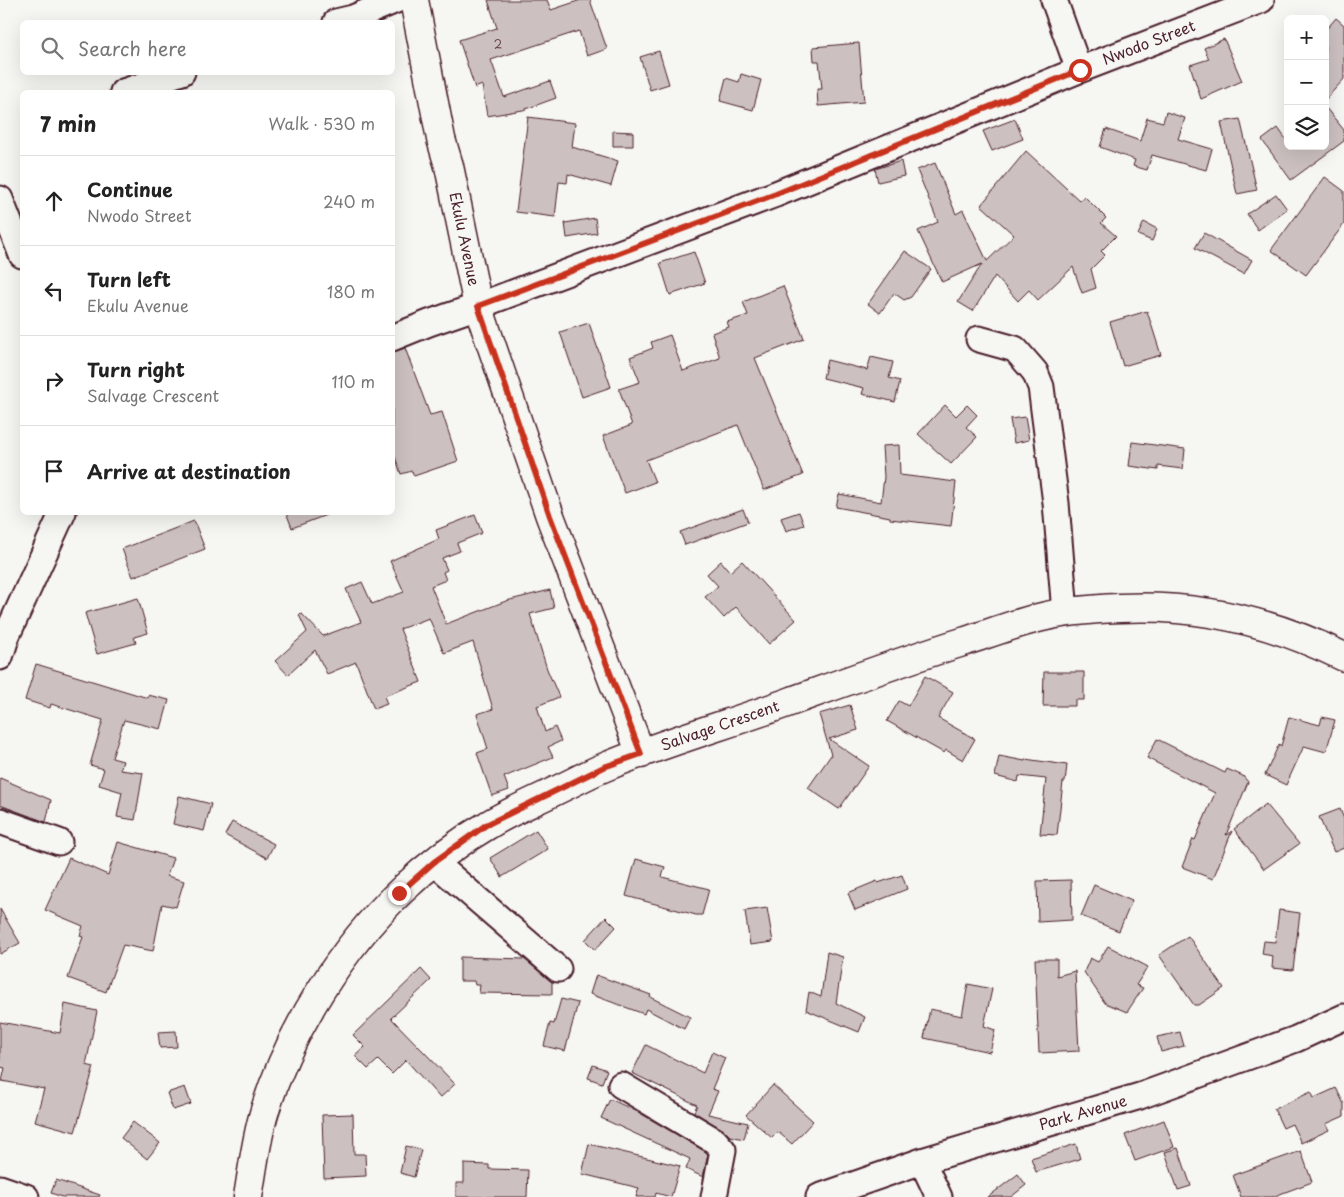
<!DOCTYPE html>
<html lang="en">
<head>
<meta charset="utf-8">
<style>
  :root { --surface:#fff; --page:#f2f2f2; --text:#222; --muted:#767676; --line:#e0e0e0 }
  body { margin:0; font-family:"Playpen Sans",sans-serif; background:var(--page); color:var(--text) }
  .controls { position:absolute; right:15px; top:15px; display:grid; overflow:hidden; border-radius:8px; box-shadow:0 5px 20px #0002 }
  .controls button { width:45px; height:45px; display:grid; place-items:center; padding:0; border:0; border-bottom:1px solid var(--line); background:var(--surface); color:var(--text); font:25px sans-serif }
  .stop { position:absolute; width:15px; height:15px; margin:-11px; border:4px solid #c8321e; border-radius:50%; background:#fff }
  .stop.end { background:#c8321e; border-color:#fff; box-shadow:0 1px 5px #0008 }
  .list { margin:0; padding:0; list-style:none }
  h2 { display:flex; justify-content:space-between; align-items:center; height:65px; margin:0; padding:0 20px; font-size:21px }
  h2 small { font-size:16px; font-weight:400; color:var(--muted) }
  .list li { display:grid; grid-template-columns:32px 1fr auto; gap:15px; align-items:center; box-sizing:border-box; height:90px; padding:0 20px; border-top:1px solid var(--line) }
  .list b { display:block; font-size:19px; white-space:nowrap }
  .list p { margin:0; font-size:16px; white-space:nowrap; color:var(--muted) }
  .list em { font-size:16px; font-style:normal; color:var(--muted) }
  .icon { flex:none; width:28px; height:28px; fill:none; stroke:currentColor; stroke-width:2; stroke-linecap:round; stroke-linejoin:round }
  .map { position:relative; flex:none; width:1344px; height:1197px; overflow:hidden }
  .search { position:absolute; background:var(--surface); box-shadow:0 5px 20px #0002; left:20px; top:20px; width:375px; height:55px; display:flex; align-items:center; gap:12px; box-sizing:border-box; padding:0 18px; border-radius:8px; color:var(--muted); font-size:19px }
  .panel { position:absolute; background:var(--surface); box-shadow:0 5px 20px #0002; left:20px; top:90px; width:375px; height:425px; border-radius:8px }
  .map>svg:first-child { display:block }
</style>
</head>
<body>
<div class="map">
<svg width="1344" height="1197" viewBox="0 0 1344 1197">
  <rect width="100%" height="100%" fill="#f6f6f2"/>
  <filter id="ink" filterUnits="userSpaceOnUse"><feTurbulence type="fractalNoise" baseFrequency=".02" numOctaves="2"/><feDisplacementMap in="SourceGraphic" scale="10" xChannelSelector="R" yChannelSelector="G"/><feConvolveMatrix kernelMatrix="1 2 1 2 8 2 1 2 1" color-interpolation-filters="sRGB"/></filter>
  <g filter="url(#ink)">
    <path fill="#ccc1c0" stroke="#4a1f2b" d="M 488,0 L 547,0 L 551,10 L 581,0 L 590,0 L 607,49 L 587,56 L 579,31 L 491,60 L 504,97 L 550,81 L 556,98 L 523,110 L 487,116 L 482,85 L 475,88 L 459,40 L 497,28 Z
      M 1336,18 L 1344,25 L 1344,79 L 1325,100 L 1325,31 Z
      M 1224,39 L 1242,81 L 1201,99 L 1190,65 L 1209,59 L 1204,48 Z
      M 859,43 L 864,102 L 818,106 L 817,89 L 822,89 L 819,61 L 814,61 L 813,47 Z
      M 659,51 L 669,84 L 650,90 L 640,57 Z
      M 741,74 L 761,80 L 753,110 L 720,101 L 726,78 L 739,82 Z
      M 1325,107 L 1344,130 L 1344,141 L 1291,180 L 1262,140 L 1278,128 L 1288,142 L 1288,146 L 1325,146 Z
      M 1166,112 L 1185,118 L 1178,139 L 1212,149 L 1206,170 L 1152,155 L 1147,170 L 1133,166 L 1135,160 L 1100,147 L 1106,129 L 1140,141 L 1147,118 L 1163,122 Z
      M 528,117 L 575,123 L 572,147 L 618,161 L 611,186 L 568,174 L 567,183 L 559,182 L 555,217 L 516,212 Z
      M 1015,119 L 1023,139 L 992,151 L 983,131 Z
      M 1240,119 L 1257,190 L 1237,194 L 1221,122 Z
      M 613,131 L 633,132 L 633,146 L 613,146 Z
      M 1026,151 L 1080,201 L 1084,196 L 1106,218 L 1101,223 L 1116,236 L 1101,251 L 1105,255 L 1091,269 L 1096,288 L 1082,293 L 1073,267 L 1038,300 L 1029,290 L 1018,301 L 995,276 L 973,311 L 958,302 L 982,264 L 942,282 L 918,231 L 938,222 L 917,170 L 935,163 L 956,214 L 963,210 L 987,261 L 1014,235 L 981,205 Z
      M 901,161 L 904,176 L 878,182 L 875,169 Z
      M 1325,177 L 1344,191 L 1344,224 L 1306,275 L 1271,250 Z
      M 1276,194 L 1287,209 L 1258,230 L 1247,214 Z
      M 595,218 L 597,233 L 567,238 L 565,223 Z
      M 1144,222 L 1157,229 L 1152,241 L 1138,235 Z
      M 1204,233 L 1252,260 L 1244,274 L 1195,248 Z
      M 905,251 L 931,269 L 911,297 L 904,300 L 894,293 L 880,313 L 868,304 Z
      M 694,252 L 705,283 L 670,295 L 660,263 Z
      M 783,286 L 804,339 L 755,358 L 803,475 L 764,490 L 738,425 L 646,460 L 655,482 L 625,493 L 603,436 L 632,425 L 619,389 L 640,382 L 630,357 L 653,348 L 651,342 L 670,335 L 683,371 L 720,358 L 712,333 L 729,327 L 727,322 L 748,315 L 743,302 Z
      M 1147,311 L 1161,355 L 1123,366 L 1110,322 Z
      M 589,323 L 611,387 L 582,397 L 560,332 Z
      M 405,348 L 430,415 L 442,412 L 458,461 L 414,476 L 412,471 L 401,474 L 392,448 L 392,352 Z
      M 871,357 L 893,362 L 889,378 L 900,381 L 895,402 L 862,394 L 864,388 L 823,378 L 827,360 L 867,370 Z
      M 945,405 L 956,416 L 967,405 L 977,415 L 966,427 L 977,437 L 951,464 L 918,434 Z
      M 1025,417 L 1029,440 L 1014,443 L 1010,419 Z
      M 1132,442 L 1185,449 L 1183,469 L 1158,466 L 1158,470 L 1129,466 Z
      M 899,445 L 900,475 L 956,482 L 951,526 L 890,519 L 890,517 L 836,507 L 839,494 L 881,502 L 884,477 L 882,446 Z
      M 743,509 L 748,522 L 685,545 L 680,532 Z
      M 286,512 L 328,512 L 329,514 L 292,528 Z
      M 799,512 L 804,525 L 786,531 L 781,518 Z
      M 475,515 L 482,533 L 457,543 L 460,551 L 442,558 L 447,570 L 443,572 L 446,580 L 431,586 L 446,624 L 506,601 L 550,590 L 554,608 L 530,614 L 547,669 L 559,697 L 537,706 L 545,732 L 555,727 L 561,741 L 548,747 L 553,757 L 504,777 L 509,790 L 492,796 L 477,753 L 488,749 L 477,714 L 493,709 L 473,642 L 444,653 L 429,618 L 400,629 L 421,682 L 384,696 L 387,704 L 374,709 L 356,662 L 327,674 L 315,650 L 288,675 L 275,661 L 307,632 L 299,615 L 302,614 L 323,636 L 361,622 L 346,589 L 362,582 L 372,604 L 404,592 L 390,561 L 439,539 L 436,530 Z
      M 194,521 L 205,549 L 133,577 L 122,549 Z
      M 721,561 L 730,572 L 742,561 L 796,620 L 769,644 L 736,607 L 724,618 L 705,597 L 718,586 L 707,574 Z
      M 138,598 L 148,633 L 134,637 L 136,643 L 97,654 L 85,613 Z
      M 36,664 L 148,698 L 148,695 L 169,700 L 161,729 L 124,720 L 112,758 L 123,761 L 120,770 L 143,773 L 135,820 L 117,817 L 122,792 L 99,785 L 104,769 L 90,765 L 103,720 L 51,704 L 50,708 L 25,700 Z
      M 1044,672 L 1084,672 L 1084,700 L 1075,700 L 1075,706 L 1043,706 Z
      M 925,676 L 953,692 L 938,718 L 975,739 L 963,760 L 946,750 L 944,753 L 887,721 L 899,701 L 908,706 Z
      M 850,705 L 858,730 L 829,739 L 869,766 L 839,809 L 808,788 L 831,755 L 819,714 Z
      M 1289,717 L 1320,725 L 1322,717 L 1335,720 L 1326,752 L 1304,746 L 1286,785 L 1265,775 L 1279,744 L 1281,746 Z
      M 1157,739 L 1225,773 L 1227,769 L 1243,776 L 1248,782 L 1226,835 L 1232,831 L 1213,879 L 1182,867 L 1193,839 L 1195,840 L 1215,793 L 1147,758 Z
      M 999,756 L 1025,761 L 1025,759 L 1067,765 L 1065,782 L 1063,782 L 1057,835 L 1040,834 L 1046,779 L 1019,776 L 1018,782 L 995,776 Z
      M 0,778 L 51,800 L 46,822 L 0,805 Z
      M 179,796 L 211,804 L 204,831 L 173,824 Z
      M 1266,804 L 1299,844 L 1264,869 L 1234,829 Z
      M 1340,809 L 1344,819 L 1344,848 L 1334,852 L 1319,817 Z
      M 232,822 L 274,844 L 267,858 L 225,835 Z
      M 536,830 L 548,849 L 502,877 L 490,858 Z
      M 118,842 L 173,858 L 167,876 L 184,881 L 176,907 L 162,904 L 153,951 L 123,945 L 106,992 L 68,978 L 83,937 L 80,936 L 83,926 L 45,910 L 69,858 L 108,875 Z
      M 636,859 L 665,867 L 662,877 L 709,889 L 702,915 L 696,915 L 626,896 Z
      M 902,875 L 907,889 L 855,910 L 848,893 L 877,881 L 878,883 Z
      M 1071,880 L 1072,920 L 1038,922 L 1037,881 Z
      M 1094,885 L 1132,901 L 1119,931 L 1081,916 Z
      M 767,908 L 773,942 L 750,945 L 745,911 Z
      M 0,909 L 20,943 L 0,954 Z
      M 1279,910 L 1300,913 L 1293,970 L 1272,968 L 1273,956 L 1262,954 L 1264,941 L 1275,942 Z
      M 606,917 L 616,927 L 595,950 L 585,940 Z
      M 1188,936 L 1224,988 L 1199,1005 L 1194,1005 L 1159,955 Z
      M 1108,946 L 1148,967 L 1136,985 L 1143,988 L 1127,1012 L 1105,1003 L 1084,972 L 1090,958 L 1098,962 Z
      M 827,952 L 843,957 L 836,1003 L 865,1017 L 859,1032 L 806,1010 L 809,992 L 821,997 Z
      M 460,957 L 524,959 L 552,982 L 552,994 L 479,993 L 480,985 L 475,985 L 474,981 L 460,981 Z
      M 1035,959 L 1057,959 L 1057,976 L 1075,971 L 1079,1051 L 1039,1053 Z
      M 421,969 L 431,980 L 391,1018 L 455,1084 L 440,1098 L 406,1060 L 392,1074 L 378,1060 L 368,1069 L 355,1056 L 365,1047 L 353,1035 Z
      M 596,975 L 651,995 L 650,997 L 690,1017 L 684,1029 L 646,1009 L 644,1014 L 590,994 Z
      M 968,984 L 992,989 L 984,1026 L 995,1030 L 990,1052 L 924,1038 L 930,1009 L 962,1016 Z
      M 561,999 L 578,1003 L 565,1051 L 544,1046 L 550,1023 L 554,1024 Z
      M 65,1004 L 97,1011 L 86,1065 L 94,1067 L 75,1132 L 35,1121 L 44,1089 L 2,1081 L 5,1068 L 0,1067 L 0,1022 L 60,1033 Z
      M 176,1031 L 177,1047 L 160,1048 L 158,1032 Z
      M 1180,1032 L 1184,1046 L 1161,1052 L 1157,1037 Z
      M 646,1045 L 703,1073 L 712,1052 L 725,1058 L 712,1089 L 718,1091 L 708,1114 L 748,1123 L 744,1139 L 730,1136 L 722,1129 L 694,1112 L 697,1105 L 632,1073 Z
      M 593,1065 L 607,1070 L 602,1083 L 588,1078 Z
      M 773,1085 L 813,1121 L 792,1144 L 778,1132 L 772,1138 L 746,1115 Z
      M 185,1087 L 191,1104 L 173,1110 L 167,1093 Z
      M 1336,1088 L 1344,1104 L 1344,1116 L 1326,1124 L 1329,1130 L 1301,1143 L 1292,1124 L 1283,1128 L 1274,1109 L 1311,1092 L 1314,1098 Z
      M 610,1099 L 640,1113 L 706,1152 L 708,1154 L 703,1177 L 686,1169 L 690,1159 L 601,1118 Z
      M 353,1114 L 354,1154 L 365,1154 L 366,1176 L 324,1178 L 322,1115 Z
      M 1164,1120 L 1174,1147 L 1135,1161 L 1125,1135 Z
      M 133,1122 L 160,1143 L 147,1159 L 121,1138 Z
      M 589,1144 L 680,1166 L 671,1197 L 656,1193 L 655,1197 L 636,1197 L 639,1188 L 582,1174 Z
      M 1076,1144 L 1080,1159 L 1036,1172 L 1031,1158 Z
      M 406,1146 L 421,1150 L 414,1177 L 400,1173 Z
      M 1178,1148 L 1191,1186 L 1178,1190 L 1165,1152 Z
      M 1301,1151 L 1312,1182 L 1272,1197 L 1241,1197 L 1233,1175 Z
      M 464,1164 L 489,1165 L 489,1169 L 528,1170 L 527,1197 L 456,1197 L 456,1183 L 464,1183 Z
      M 1018,1174 L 1026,1185 L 1011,1197 L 988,1197 Z
      M 56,1180 L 100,1195 L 99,1197 L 62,1197 L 51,1193 Z"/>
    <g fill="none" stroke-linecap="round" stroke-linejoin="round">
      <g stroke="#4a1f2b" stroke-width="29">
        <path id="minor" d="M 1054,0 L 1079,70
          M 336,22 L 353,18 L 396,0
          M 123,92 L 182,72
          M 0,199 L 22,255
          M 392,338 L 429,323 L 478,306 L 776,194 L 1079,70 L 1261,0
          M 979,339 L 1015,349 L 1035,372 L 1041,387 L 1056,503 L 1065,613
          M 0,657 L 7,635 L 63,512
          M 0,821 L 59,842
          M 434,862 L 558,969
          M 621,1085 L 715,1141 L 723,1150 L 714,1197
          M 922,1161 L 939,1197
          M 0,1188 L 26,1197
          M 819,1197 L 922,1161 L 1140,1096 L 1296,1039 L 1344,1017"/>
      </g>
      <g stroke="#4a1f2b" stroke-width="31">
        <path id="major" d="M 414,0 L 441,139 L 449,166 L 478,306 L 550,516 L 641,754
          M 248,1197 C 253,1168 256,1138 265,1110 C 290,1030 341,948 401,891 C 427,866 457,843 488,825 C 509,812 533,802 555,791 C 572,783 588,774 605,767 C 665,742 730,724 792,701 C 850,680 907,659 966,641 C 990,633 1014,624 1038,618 C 1064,611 1093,609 1120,608 C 1199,604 1274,622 1344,657"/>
      </g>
      <use href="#minor" stroke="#f6f6f2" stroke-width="25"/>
      <use href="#major" stroke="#f6f6f2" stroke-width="28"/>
    </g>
  </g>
  <g fill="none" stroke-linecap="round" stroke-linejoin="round" filter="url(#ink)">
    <path stroke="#c8321e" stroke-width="6" d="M 399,893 L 434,862 L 486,825 L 604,767 L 641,754 L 550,516 L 478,306 L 776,194 L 1080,70"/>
  </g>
  <g text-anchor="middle" stroke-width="4.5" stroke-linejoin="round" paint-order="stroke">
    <g font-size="12" fill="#6a4850">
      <text x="498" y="49">2</text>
    </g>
    <g font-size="15" fill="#4a1f2b" stroke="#f6f6f2">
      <text transform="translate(1149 43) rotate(-21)" y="5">Nwodo Street</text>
      <text transform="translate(464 239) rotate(78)" y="5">Ekulu Avenue</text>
      <text transform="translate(720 726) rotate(-19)" y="5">Salvage Crescent</text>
      <text transform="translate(1083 1113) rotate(-16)" y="5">Park Avenue</text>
    </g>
  </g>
</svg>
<div class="controls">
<button>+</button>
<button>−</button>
<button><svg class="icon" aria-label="layers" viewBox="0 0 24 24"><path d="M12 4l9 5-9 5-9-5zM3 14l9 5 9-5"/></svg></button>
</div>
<div class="stop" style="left:1080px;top:70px"></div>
<div class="stop end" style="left:399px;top:893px"></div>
<div class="search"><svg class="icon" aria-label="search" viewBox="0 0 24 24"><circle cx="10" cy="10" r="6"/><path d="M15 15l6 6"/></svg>Search here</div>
<section class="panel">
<h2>7 min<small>Walk · 530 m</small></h2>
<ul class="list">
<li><svg class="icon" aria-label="ahead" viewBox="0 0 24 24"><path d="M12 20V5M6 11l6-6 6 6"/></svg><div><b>Continue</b><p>Nwodo Street</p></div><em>240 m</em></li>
<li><svg class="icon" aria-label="left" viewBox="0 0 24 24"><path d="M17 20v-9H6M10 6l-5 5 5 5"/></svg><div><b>Turn left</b><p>Ekulu Avenue</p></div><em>180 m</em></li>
<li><svg class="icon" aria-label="right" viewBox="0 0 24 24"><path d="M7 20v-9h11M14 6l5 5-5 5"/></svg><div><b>Turn right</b><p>Salvage Crescent</p></div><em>110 m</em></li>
<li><svg class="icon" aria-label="arrive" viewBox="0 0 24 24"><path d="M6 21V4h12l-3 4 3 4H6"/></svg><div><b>Arrive at destination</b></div></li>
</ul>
</section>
</div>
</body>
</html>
